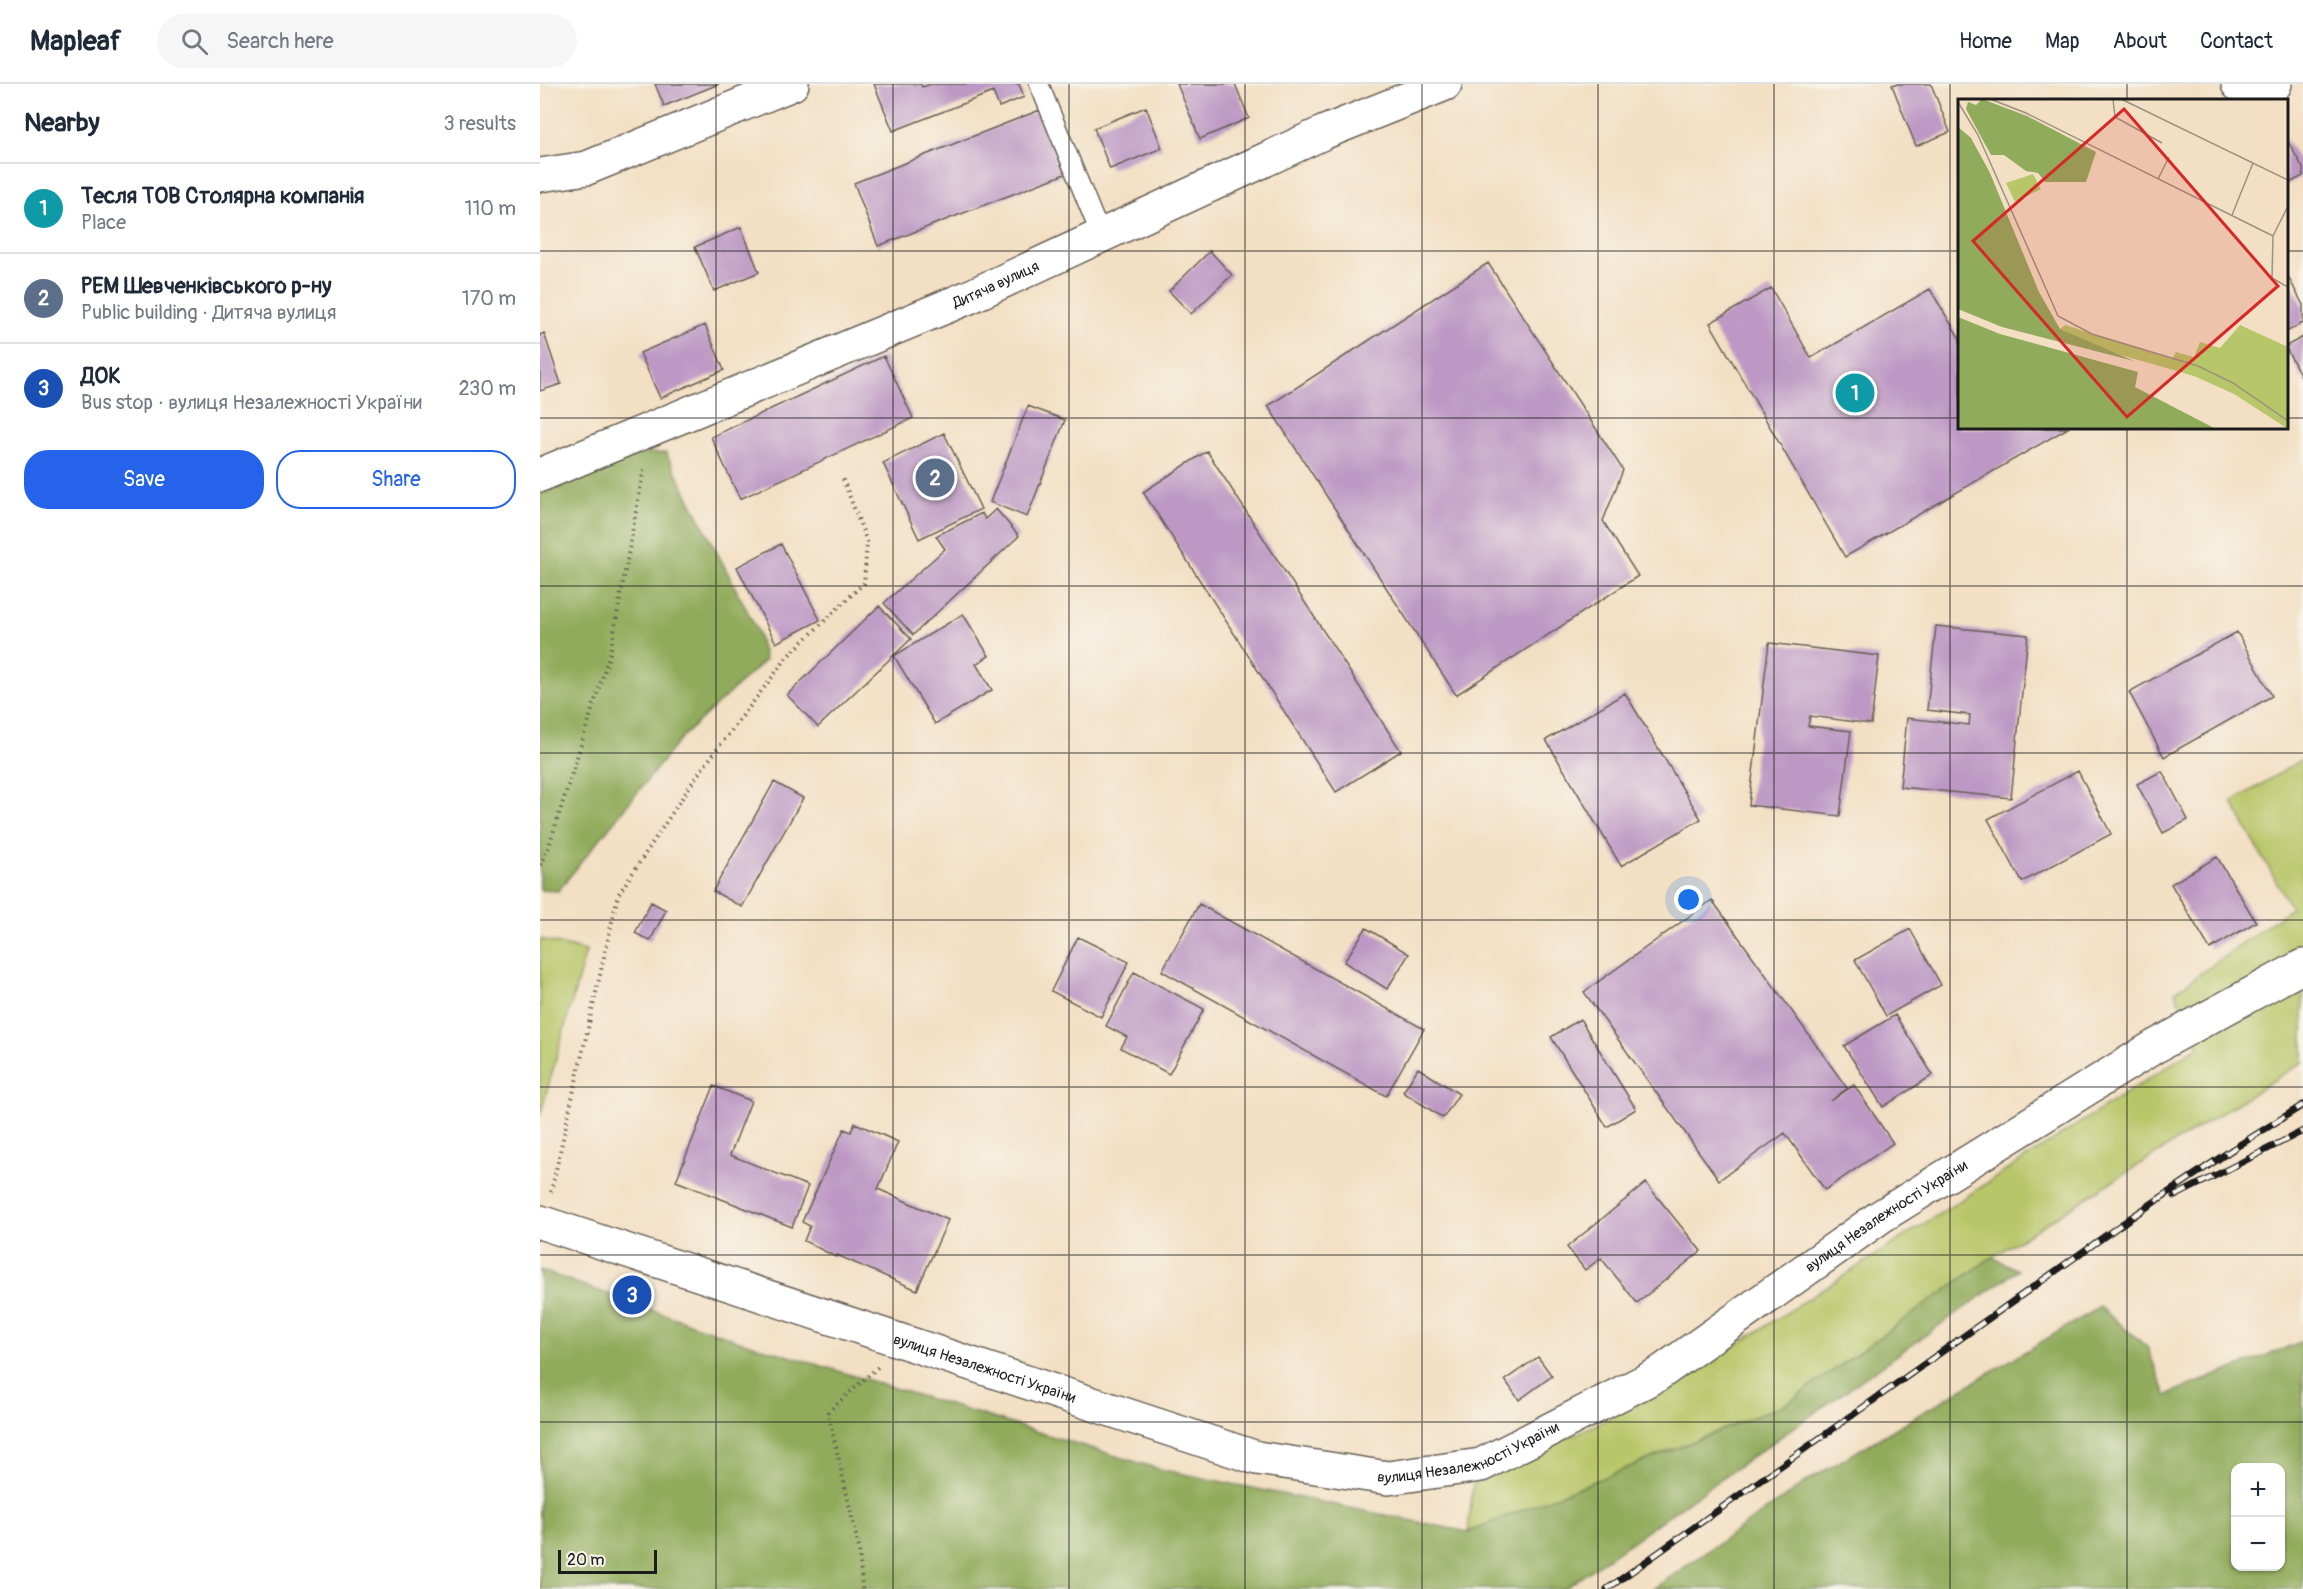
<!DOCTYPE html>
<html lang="en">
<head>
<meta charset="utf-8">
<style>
  :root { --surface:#fff; --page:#f6f6f7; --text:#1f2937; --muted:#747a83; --line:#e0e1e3; --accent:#2563eb }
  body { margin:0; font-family:Pangolin,sans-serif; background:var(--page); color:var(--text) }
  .controls { position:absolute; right:18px; bottom:18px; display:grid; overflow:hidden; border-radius:12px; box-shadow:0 2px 4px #0004 }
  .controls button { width:54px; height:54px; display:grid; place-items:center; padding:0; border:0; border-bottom:2px solid var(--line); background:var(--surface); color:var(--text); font:30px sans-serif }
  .scale { position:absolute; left:18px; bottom:15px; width:99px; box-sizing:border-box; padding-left:6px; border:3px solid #1c1c1c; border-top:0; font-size:16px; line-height:21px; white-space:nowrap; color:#1c1c1c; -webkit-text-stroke:4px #f7f3e8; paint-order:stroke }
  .you { position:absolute; left:1149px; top:816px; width:21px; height:21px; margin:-15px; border:4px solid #fff; border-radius:50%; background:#1a73e8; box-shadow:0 0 0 9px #1a73e833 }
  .badge { display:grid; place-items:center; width:39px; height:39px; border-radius:50%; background:var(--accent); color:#fff; font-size:20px; font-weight:700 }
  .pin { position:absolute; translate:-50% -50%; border:3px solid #fff; box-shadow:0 2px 6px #0006 }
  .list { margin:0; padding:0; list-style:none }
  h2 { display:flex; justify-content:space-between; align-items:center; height:78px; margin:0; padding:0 24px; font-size:26px }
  h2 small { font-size:20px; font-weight:400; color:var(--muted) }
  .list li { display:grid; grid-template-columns:39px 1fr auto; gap:18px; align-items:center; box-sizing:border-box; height:90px; padding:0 24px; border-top:2px solid var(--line) }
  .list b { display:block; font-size:22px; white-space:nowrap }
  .list p { margin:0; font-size:20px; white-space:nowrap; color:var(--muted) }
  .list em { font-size:20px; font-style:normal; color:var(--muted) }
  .actions { display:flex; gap:12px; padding:18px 24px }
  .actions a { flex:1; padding:14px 0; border:2px solid var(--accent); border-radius:24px; text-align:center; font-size:21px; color:var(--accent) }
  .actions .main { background:var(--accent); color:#fff }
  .icon { flex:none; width:33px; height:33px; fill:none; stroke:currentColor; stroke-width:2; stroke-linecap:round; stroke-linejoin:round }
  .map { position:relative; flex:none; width:1763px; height:1505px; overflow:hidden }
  header { display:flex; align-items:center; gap:36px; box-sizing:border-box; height:84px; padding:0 30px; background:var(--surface); border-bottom:2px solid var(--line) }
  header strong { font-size:28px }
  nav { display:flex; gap:33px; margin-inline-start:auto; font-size:21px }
  .search { width:420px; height:54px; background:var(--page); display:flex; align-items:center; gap:15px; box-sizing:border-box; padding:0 21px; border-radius:33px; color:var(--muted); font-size:22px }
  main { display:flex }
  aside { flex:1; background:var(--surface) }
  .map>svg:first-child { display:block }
</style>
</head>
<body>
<header>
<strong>Mapleaf</strong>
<div class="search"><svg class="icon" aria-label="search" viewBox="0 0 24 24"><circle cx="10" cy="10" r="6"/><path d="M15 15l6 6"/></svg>Search here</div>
<nav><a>Home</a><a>Map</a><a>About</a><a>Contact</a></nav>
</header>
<main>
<aside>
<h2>Nearby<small>3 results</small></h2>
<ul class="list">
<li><span class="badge" style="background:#0f9aa8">1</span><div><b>Тесля ТОВ Столярна компанія</b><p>Place</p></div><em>110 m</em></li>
<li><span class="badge" style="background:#5c6f8a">2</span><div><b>РЕМ Шевченківського р-ну</b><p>Public building · Дитяча вулиця</p></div><em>170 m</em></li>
<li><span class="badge" style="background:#1a4fb4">3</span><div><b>ДОК</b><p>Bus stop · вулиця Незалежності України</p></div><em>230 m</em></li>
</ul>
<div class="actions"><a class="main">Save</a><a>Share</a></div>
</aside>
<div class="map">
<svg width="1763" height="1505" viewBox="0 0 1763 1505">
  <rect width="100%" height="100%" fill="#f7f3e8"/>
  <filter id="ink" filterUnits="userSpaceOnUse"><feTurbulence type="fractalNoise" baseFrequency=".0167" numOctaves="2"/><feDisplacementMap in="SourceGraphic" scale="12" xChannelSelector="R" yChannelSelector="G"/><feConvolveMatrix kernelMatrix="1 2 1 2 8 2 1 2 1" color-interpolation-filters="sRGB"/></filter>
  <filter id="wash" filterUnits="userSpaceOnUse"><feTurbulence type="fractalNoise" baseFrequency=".008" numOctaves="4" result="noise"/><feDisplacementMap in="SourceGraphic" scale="24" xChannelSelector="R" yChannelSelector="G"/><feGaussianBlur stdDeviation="1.35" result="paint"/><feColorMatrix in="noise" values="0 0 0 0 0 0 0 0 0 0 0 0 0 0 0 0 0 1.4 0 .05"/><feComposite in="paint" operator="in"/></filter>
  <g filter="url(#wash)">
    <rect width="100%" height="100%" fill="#f3dfc3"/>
    <path fill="#b7c668" stroke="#6a7142" stroke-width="1.5" d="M 1763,675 L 1763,978 L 1452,1173 L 1246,1320 L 928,1448 L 933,1400 L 1127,1306 L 1659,962 L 1635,908 L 1751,824 L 1692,718 Z
      M 0,855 L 46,867 L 0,1032 Z"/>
    <path fill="#91ab5c" stroke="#56643c" stroke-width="1.5" fill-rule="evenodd" d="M 104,369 L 126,369 L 217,546 L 225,576 L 142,653 L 18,807 L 0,806 L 0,410 Z
      M 1452,1173 L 1478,1186 L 1024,1505 L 0,1505 L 0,1186 L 200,1257 L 619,1385 L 928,1448 L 1246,1320 Z
      M 1560,1223 L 1607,1263 L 1626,1311 L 1763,1257 L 1763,1505 L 1113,1505 L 1269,1396 ZM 1696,1384 L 1740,1384 L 1740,1482 L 1696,1482 Z"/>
    <g id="blocks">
      <path fill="#bd98c4" d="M 115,0 L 179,0 L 124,22 Z
        M 334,0 L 381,0 L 382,3 L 391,0 L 479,0 L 484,13 L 459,23 L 453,8 L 353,47 Z
        M 637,0 L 695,0 L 709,34 L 660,55 Z
        M 1356,0 L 1391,0 L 1410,48 L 1376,62 L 1352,1 Z
        M 606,23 L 622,64 L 570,85 L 554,44 Z
        M 500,26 L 525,90 L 338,162 L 314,99 Z
        M 1746,54 L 1763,84 L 1763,92 L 1746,101 Z
        M 201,143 L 219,188 L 174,207 L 155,163 Z
        M 670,167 L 692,191 L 651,230 L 629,207 Z
        M 948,179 L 1083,386 L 1063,437 L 1098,492 L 916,611 L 728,322 Z
        M 1746,189 L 1763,221 L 1763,239 L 1746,248 Z
        M 1231,204 L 1271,274 L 1390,205 L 1420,255 L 1420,344 L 1528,344 L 1305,473 L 1170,239 Z
        M 165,241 L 184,286 L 120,314 L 100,269 Z
        M 4,249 L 21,300 L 0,307 L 0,251 Z
        M 1763,253 L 1763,296 L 1746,264 L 1746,262 Z
        M 344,272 L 373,334 L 200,415 L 171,353 Z
        M 488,322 L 525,336 L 487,433 L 450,418 Z
        M 404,349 L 441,425 L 379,455 L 343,379 Z
        M 667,367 L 861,667 L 796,708 L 603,408 Z
        M 456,425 L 479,452 L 373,551 L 344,519 L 405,465 L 396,452 L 442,429 L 445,435 Z
        M 241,460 L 280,536 L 236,559 L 197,483 Z
        M 339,522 L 371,555 L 278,643 L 247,611 Z
        M 423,530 L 449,572 L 436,580 L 452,606 L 395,640 L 354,572 Z
        M 1396,542 L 1488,551 L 1471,714 L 1360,703 L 1367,634 L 1429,641 L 1430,631 L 1387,626 Z
        M 1697,548 L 1732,612 L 1624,673 L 1589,608 Z
        M 1229,559 L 1339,572 L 1331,640 L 1270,632 L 1268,642 L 1311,647 L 1300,732 L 1209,721 Z
        M 1085,609 L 1161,735 L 1081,782 L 1006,656 Z
        M 1538,687 L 1571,750 L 1482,798 L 1448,735 Z
        M 1622,687 L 1648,736 L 1623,749 L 1597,700 Z
        M 234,698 L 263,714 L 202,823 L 173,807 Z
        M 1677,773 L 1716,838 L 1670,865 L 1631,800 Z
        M 1172,816 L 1307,1004 L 1291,1017 L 1314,1001 L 1353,1059 L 1285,1106 L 1245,1049 L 1179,1096 L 1044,908 Z
        M 111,818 L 126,826 L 110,857 L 95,849 Z
        M 659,820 L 884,945 L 846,1012 L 622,887 Z
        M 826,844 L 869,870 L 847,905 L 804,878 Z
        M 1370,845 L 1401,901 L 1346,932 L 1315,876 Z
        M 538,853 L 589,878 L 561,933 L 511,907 Z
        M 594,888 L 664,925 L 629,990 L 581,964 L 587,953 L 566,942 Z
        M 1355,931 L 1393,991 L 1343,1023 L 1304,962 Z
        M 1040,935 L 1096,1025 L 1067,1043 L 1011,953 Z
        M 878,984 L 919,1010 L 903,1034 L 863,1008 Z
        M 174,1002 L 211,1017 L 190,1071 L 268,1102 L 252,1143 L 136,1097 Z
        M 315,1039 L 358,1058 L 338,1105 L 408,1136 L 377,1206 L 297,1171 L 296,1173 L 264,1157 L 270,1142 L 262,1138 L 304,1045 L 311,1048 Z
        M 1106,1099 L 1161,1167 L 1097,1219 L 1061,1174 L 1045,1186 L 1027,1163 Z
        M 998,1273 L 1012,1292 L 979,1316 L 965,1296 Z"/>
    </g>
  </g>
  <g filter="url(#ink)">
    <use href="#blocks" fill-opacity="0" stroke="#676056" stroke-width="1.5"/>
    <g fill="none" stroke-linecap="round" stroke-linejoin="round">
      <g stroke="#676056" stroke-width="21">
        <path id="lane" d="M 499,0 L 561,152"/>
      </g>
      <g stroke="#676056" stroke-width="36">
        <g id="street">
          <path d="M 1698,0 L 1710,5 L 1735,0"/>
          <path d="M 0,91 L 47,84 L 252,0"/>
          <path id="s1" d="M 0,391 L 429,213 L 785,48 L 905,0"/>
        </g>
      </g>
      <g stroke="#676056" stroke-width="36">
        <g id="secondary">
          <path id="s2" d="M 0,1138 L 717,1374 L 848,1394 L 941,1381 L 1117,1291 L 1340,1133 L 1614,963 L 1763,882"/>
        </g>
      </g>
      <path stroke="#676056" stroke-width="4" stroke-dasharray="1.5 4.5" stroke-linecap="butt" d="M 0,781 L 8,765 L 70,569 L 104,384
        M 11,1108 L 78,811 L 156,693 L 249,571 L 324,499 L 327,458 L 303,395
        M 322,1505 L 319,1464 L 288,1328 L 338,1283"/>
      <use href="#lane" stroke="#fff" stroke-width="18"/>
      <use href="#street" stroke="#fff" stroke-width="33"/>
      <use href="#secondary" stroke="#fff" stroke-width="33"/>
      <g stroke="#1c1c1c" stroke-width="7">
        <path id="rail" d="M 1635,1112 L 1763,1047
          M 1067,1505 L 1589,1135 L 1693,1065 L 1763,1021"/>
      </g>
      <use href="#rail" stroke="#f7f3e8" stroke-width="4.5" stroke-dasharray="14" stroke-linecap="butt"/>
    </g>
  </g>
  <path fill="none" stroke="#1c1c1c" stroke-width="1.5" stroke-opacity="0.55" d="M 176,0 L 176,1505M 353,0 L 353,1505M 529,0 L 529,1505M 705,0 L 705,1505M 882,0 L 882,1505M 1058,0 L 1058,1505M 1234,0 L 1234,1505M 1410,0 L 1410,1505M 1587,0 L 1587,16M 0,167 L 1420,167M 1746,167 L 1763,167M 0,334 L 1420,334M 1746,334 L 1763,334M 1587,344 L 1587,1505M 0,502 L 1763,502M 0,669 L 1763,669M 0,836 L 1763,836M 0,1003 L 1763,1003M 0,1171 L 1763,1171M 0,1338 L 1763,1338"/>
  <g text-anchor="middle" stroke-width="6" stroke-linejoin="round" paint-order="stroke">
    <g font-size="15" fill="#1c1c1c" stroke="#f7f3e8">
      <text dy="5" stroke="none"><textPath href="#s1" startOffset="494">Дитяча вулиця</textPath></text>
      <text dy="5" stroke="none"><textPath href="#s2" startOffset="1458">вулиця Незалежності України</textPath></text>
      <text dy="5" stroke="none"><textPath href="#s2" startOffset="468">вулиця Незалежності України</textPath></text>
      <text dy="5" stroke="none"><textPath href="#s2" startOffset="972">вулиця Незалежності України</textPath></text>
    </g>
  </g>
  <g transform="translate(1418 15)">
    <rect width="330" height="330" fill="#f3dfc3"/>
    <path d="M 75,75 L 83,90 L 57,103 L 48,84 ZM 107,226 L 214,260 L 218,253 L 236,258 L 242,243 L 262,249 L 282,226 L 330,248 L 330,330 L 276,295 L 236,277 L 142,250 L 102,230 Z" fill="#b7c668"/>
    <path d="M 24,0 L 69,17 L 138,53 L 128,83 L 87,83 L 80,74 L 68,72 L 46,56 L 33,56 L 8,10 L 10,3 L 18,6 ZM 0,28 L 13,39 L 32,74 L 81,193 L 102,230 L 176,262 L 44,228 L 0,210 ZM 0,218 L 42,235 L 180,273 L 177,288 L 258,330 L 0,330 Z" fill="#91ab5c"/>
    <path fill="none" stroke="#9d9180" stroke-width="1.5" d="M 32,0 L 68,14 L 315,137M 155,0 L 157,18 L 204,44M 163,0 L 330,81M 0,3 L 20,36 L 100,217 L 134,235 L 240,267 L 275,284 L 330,322M 200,80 L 211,58M 330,107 L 315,137 L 314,179 L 330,188M 274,116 L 295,64"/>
    <path fill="#d62828" fill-opacity="0.15" stroke="#d62828" stroke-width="3" d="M 166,10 L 320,187 L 169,318 L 15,142 Z"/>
    <rect width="330" height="330" fill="none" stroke="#1c1c1c" stroke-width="3"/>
  </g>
</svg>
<div class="controls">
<button>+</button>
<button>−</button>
</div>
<div class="scale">20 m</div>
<div class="you"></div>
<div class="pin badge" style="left:1315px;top:309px;background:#0f9aa8">1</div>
<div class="pin badge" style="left:395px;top:394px;background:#5c6f8a">2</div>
<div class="pin badge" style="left:92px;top:1211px;background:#1a4fb4">3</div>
</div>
</main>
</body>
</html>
